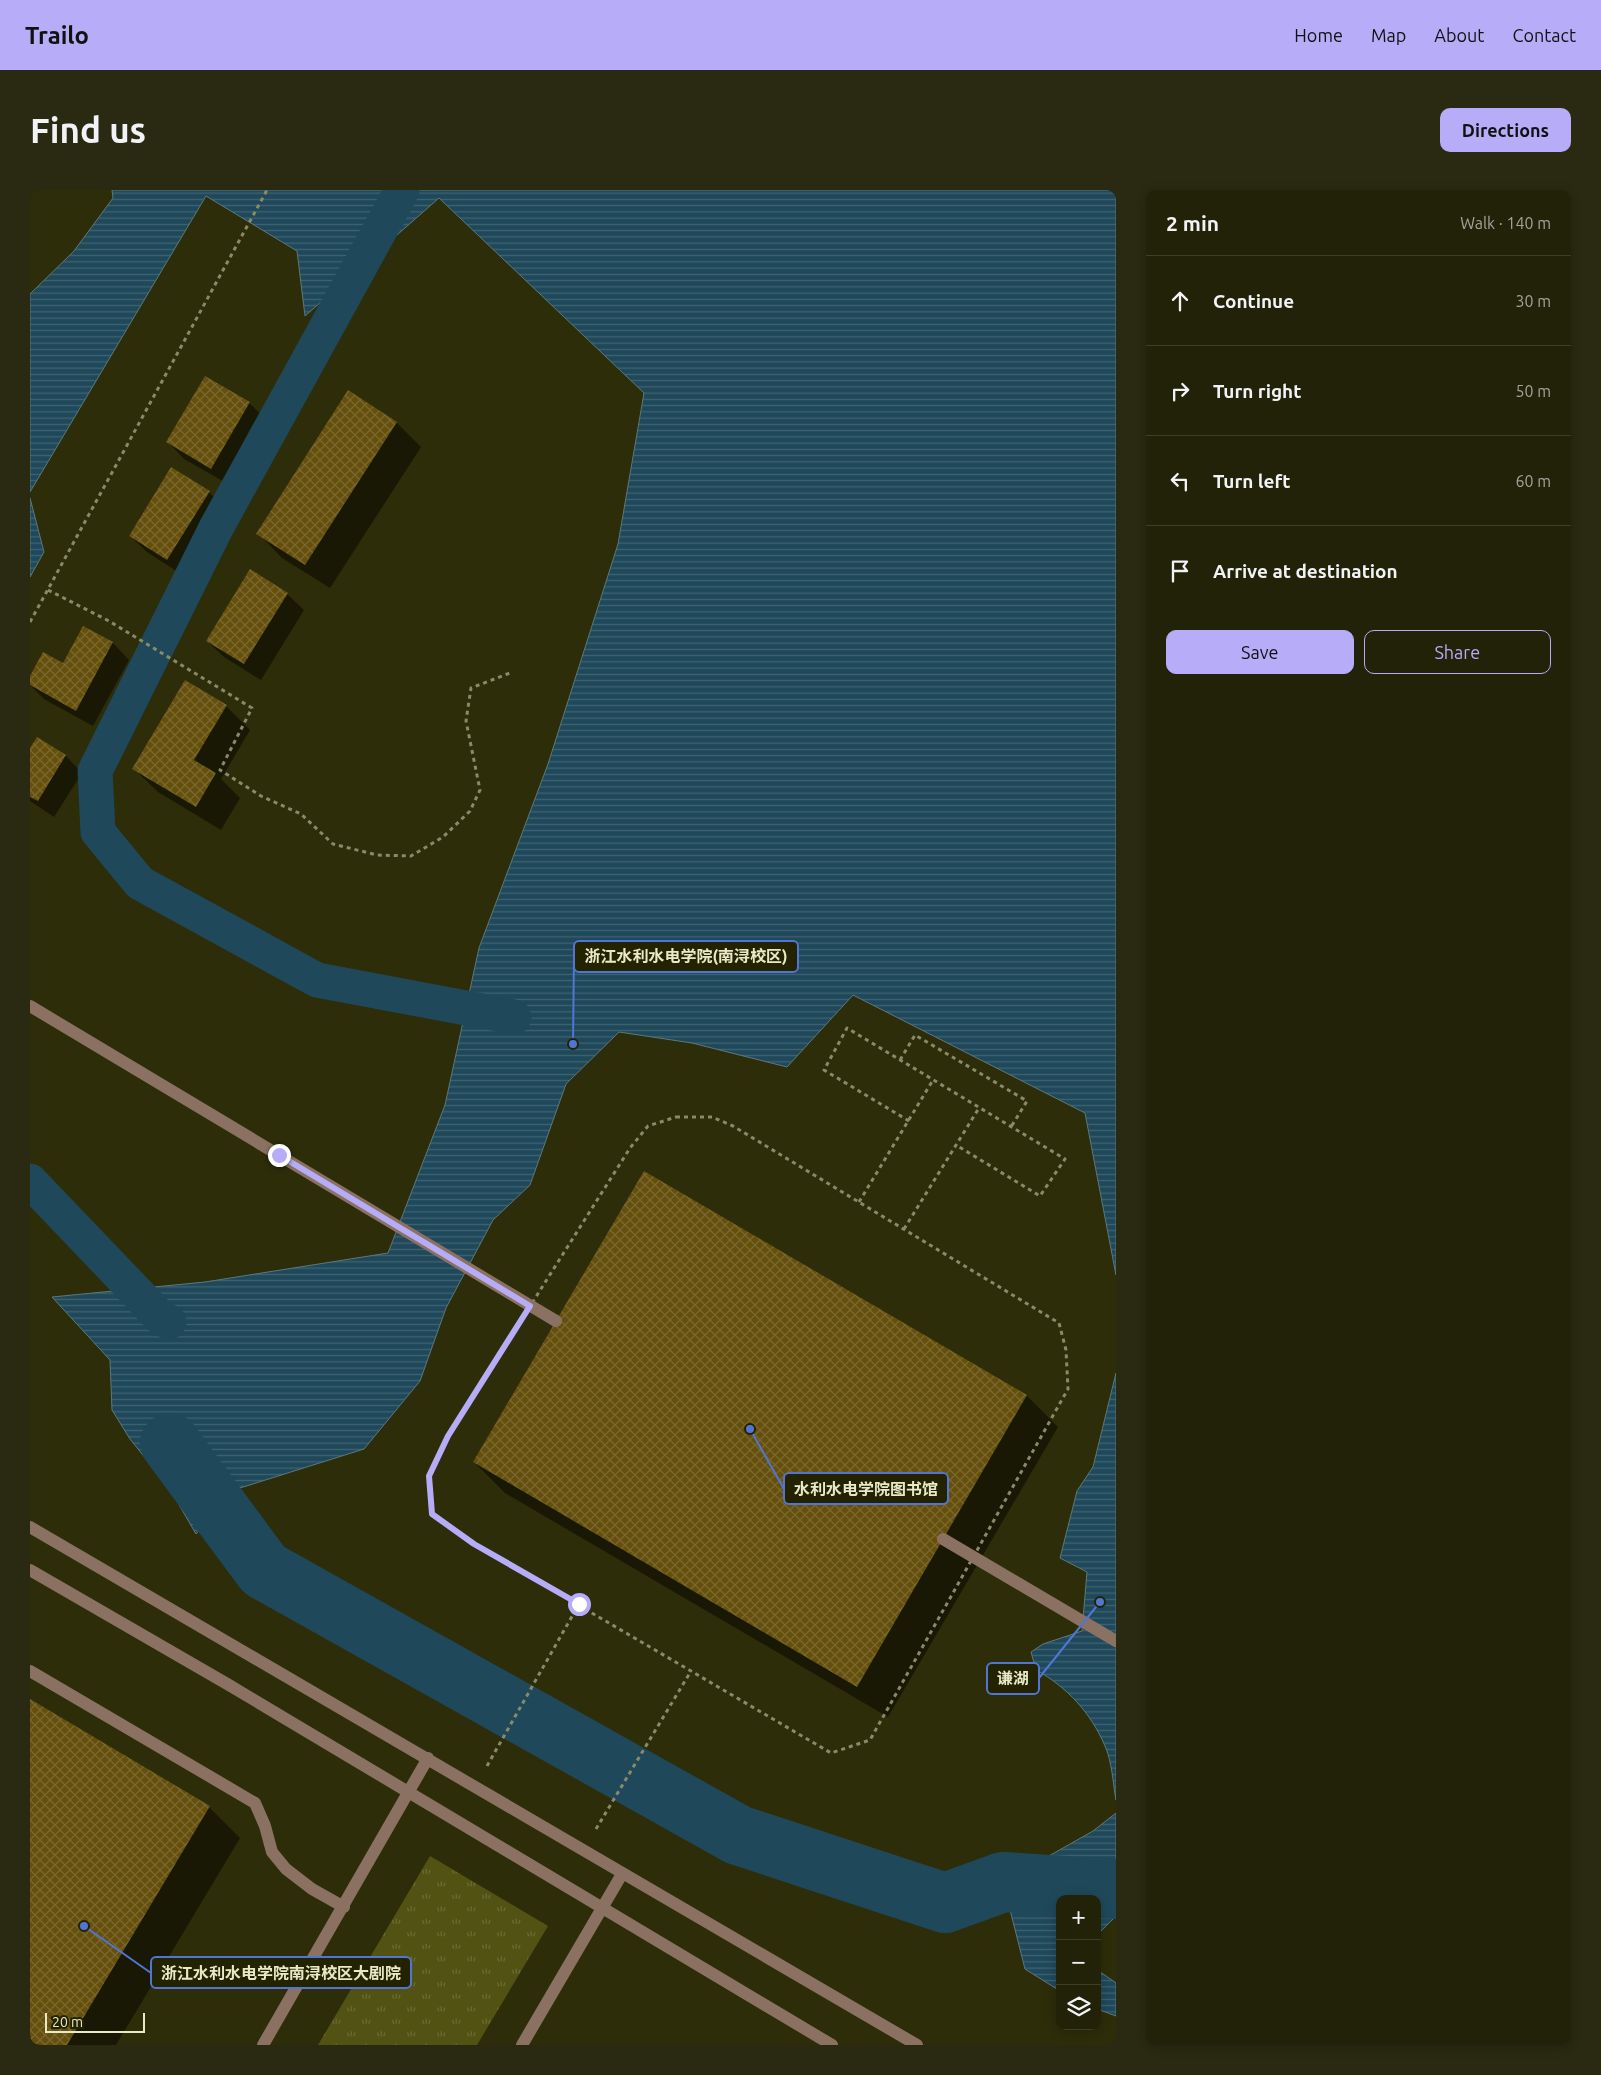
<!DOCTYPE html>
<html lang="en">
<head>
<meta charset="utf-8">
<style>
  :root { --surface:#222208; --page:#2a2a12; --text:#f1f3f6; --muted:#a2a49c; --line:#3f3f29; --accent:#b6acf8 }
  body { margin:0; font-family:Ubuntu,"Noto Sans SC",sans-serif; background:var(--page); color:var(--text) }
  .controls { position:absolute; right:15px; bottom:15px; display:grid; overflow:hidden; border-radius:10px; box-shadow:0 2px 12px #0003 }
  .controls button { width:45px; height:45px; display:grid; place-items:center; padding:0; border:0; border-bottom:1px solid var(--line); background:var(--surface); color:var(--text); font:25px sans-serif }
  .scale { position:absolute; left:15px; bottom:12px; width:100px; box-sizing:border-box; padding-left:5px; border:2px solid #e7e9c7; border-top:0; font-size:14px; line-height:18px; white-space:nowrap; color:#e7e9c7; -webkit-text-stroke:4px #232301; paint-order:stroke }
  .stop { position:absolute; width:15px; height:15px; margin:-11px; border:4px solid #b6acf8; border-radius:50%; background:#fff }
  .stop.end { background:#b6acf8; border-color:#fff; box-shadow:0 1px 5px #0008 }
  .list { margin:0; padding:0; list-style:none }
  h2 { display:flex; justify-content:space-between; align-items:center; height:65px; margin:0; padding:0 20px; font-size:21px }
  h2 small { font-size:16px; font-weight:400; color:var(--muted) }
  .list li { display:grid; grid-template-columns:32px 1fr auto; gap:15px; align-items:center; box-sizing:border-box; height:90px; padding:0 20px; border-top:1px solid var(--line) }
  .list b { display:block; font-size:19px; white-space:nowrap }
  .list em { font-size:16px; font-style:normal; color:var(--muted) }
  .actions { display:flex; gap:10px; padding:15px 20px }
  .actions a { flex:1; padding:11px 0; border:1px solid var(--accent); border-radius:10px; text-align:center; font-size:18px; color:var(--accent) }
  .actions .main { background:var(--accent); color:#111 }
  .icon { flex:none; width:28px; height:28px; fill:none; stroke:currentColor; stroke-width:2; stroke-linecap:round; stroke-linejoin:round }
  .map { position:relative; flex:none; width:1086px; height:1855px; overflow:hidden; border-radius:10px }
  header { display:flex; align-items:center; gap:30px; box-sizing:border-box; height:70px; padding:0 25px; background:var(--accent); color:#111 }
  header strong { font-size:24px }
  nav { display:flex; gap:28px; margin-inline-start:auto; font-size:18px }
  .intro { display:flex; align-items:center; justify-content:space-between; box-sizing:border-box; height:120px; padding:0 30px }
  h1 { margin:0; font-size:35px }
  .button { padding:12px 22px; border-radius:10px; background:var(--accent); color:#111; font-size:18px; font-weight:700 }
  main { display:flex; gap:30px; padding:0 30px }
  aside { flex:1; background:var(--surface); border-radius:10px; box-shadow:0 2px 12px #0003 }
  .map>svg:first-child { display:block }
</style>
</head>
<body>
<header>
<strong>Trailo</strong>
<nav><a>Home</a><a>Map</a><a>About</a><a>Contact</a></nav>
</header>
<div class="intro"><h1>Find us</h1><a class="button">Directions</a></div>
<main>
<div class="map">
<svg width="1086" height="1855" viewBox="0 0 1086 1855">
  <defs>
    <pattern id="grass-tufts" width="24" height="20" patternUnits="userSpaceOnUse" patternTransform="scale(1.25)"><rect width="24" height="20" fill="#525213"/><path d="M3 7l-1-3M5 7V3M7 7l1-3M15 17l-1-3M17 17v-4M19 17l1-3" fill="none" stroke="#6b6b34"/></pattern>
    <pattern id="water-rules" width="6" height="5" patternUnits="userSpaceOnUse" patternTransform="scale(1.25)"><rect width="6" height="5" fill="#1f495b"/><path d="M0 2.5h6" fill="none" stroke="#406371"/></pattern>
    <pattern id="building-cross-hatch" width="8" height="8" patternUnits="userSpaceOnUse" patternTransform="scale(1.25)"><rect width="8" height="8" fill="#644f0c"/><path d="M0 0l8 8M0 8l8-8" fill="none" stroke="#7a682e"/></pattern>
  </defs>
  <rect width="100%" height="100%" fill="#2d2d0a"/>
  <path fill="url(#grass-tufts)" d="M 400,1666 L 518,1736 L 447,1855 L 288,1855 Z"/>
  <path fill="url(#water-rules)" stroke="#5b797b" d="M 82,0 L 1086,0 L 1086,1085 L 1055,923 L 823,805 L 757,877 L 662,853 L 589,842 L 536,894 L 500,995 L 463,1030 L 416,1118 L 390,1191 L 334,1259 L 210,1298 L 166,1344 L 140,1299 L 100,1249 L 82,1220 L 80,1170 L 22,1107 L 175,1092 L 358,1063 L 415,915 L 449,758 L 518,574 L 588,354 L 614,203 L 409,8 L 275,126 L 267,61 L 176,6 L 0,302 L 0,104 L 44,61 L 83,8 Z
    M 0,308 L 14,362 L 0,387 Z
    M 1086,1183 L 1086,1610 C 1083,1594 1082,1571 1075,1556 C 1061,1523 1037,1497 1006,1480 L 1001,1462 L 1013,1454 L 1052,1441 L 1057,1382 L 1030,1368 L 1047,1301 L 1063,1277 Z
    M 1086,1623 L 1086,1726 L 1070,1742 L 1067,1754 L 1067,1709 L 1030,1709 L 1030,1801 L 995,1779 L 973,1692 L 1063,1641 Z
    M 1067,1754 L 1069,1781 L 1086,1793 L 1086,1826 L 1067,1819 Z"/>
  <path fill="#0007" d="M 319,202 L 367,233 L 391,257 L 300,398 L 252,368 L 228,343 Z
    M 219,213 L 236,229 L 198,294 L 154,269 L 138,252 Z
    M 179,302 L 195,319 L 154,386 L 117,362 L 100,346 Z
    M 257,404 L 274,420 L 231,490 L 194,467 L 177,451 Z
    M 54,437 L 83,453 L 99,470 L 63,536 L 14,509 L 0,495 L 0,489 L 33,474 Z
    M 196,516 L 220,540 L 191,589 L 210,608 L 191,640 L 128,602 L 103,578 Z
    M 8,549 L 36,566 L 52,583 L 24,627 L 0,611 L 0,561 Z
    M 614,982 L 997,1206 L 1028,1237 L 858,1527 L 475,1303 L 444,1272 Z
    M 0,1510 L 179,1617 L 210,1648 L 86,1855 L 0,1855 Z"/>
  <g fill="none" stroke-linecap="round" stroke-linejoin="round">
    <path stroke="#1f495b" stroke-width="35" d="M 372,0 L 186,338 L 65,581 L 68,642 L 110,693 L 287,790 L 484,827
      M 0,991 L 131,1128 L 139,1132"/>
    <path stroke="#1f495b" stroke-width="60" d="M 140,1253 L 234,1380 L 708,1645 L 915,1713 L 973,1692 L 1086,1699"/>
  </g>
  <path fill="url(#building-cross-hatch)" d="M 175,186 L 220,212 L 181,279 L 136,252 Z
    M 318,200 L 367,232 L 275,375 L 226,344 Z
    M 141,277 L 180,301 L 137,370 L 99,346 Z
    M 220,379 L 258,403 L 214,474 L 176,451 Z
    M 53,436 L 83,452 L 46,521 L 0,495 L 0,486 L 13,462 L 33,473 Z
    M 155,490 L 197,515 L 164,570 L 186,583 L 166,617 L 102,579 Z
    M 7,547 L 36,565 L 8,611 L 0,607 L 0,558 Z
    M 614,981 L 997,1205 L 827,1497 L 443,1272 Z
    M 0,1509 L 180,1616 L 37,1855 L 0,1855 Z"/>
  <g fill="none" stroke-linecap="round" stroke-linejoin="round">
    <path stroke="#898a67" stroke-width="3" stroke-dasharray="4 4" stroke-linecap="butt" d="M 18,400 L 79,431 L 222,518 L 190,580 L 231,606 L 271,624 L 303,654 L 347,665 L 381,666 L 413,647 L 440,621 L 450,600 L 436,531 L 441,498 L 480,483
      M 0,432 L 237,0
      M 870,870 L 885,845 L 997,911 L 981,937
      M 646,927 L 682,927 L 703,936 L 1029,1133 L 1036,1160 L 1038,1199 L 840,1550 L 801,1563 L 444,1354 L 402,1324 L 399,1286 L 418,1246 L 600,958 L 618,936 Z
      M 879,931 L 794,880 L 817,838 L 1035,969 L 1010,1006 L 926,955
      M 829,1012 L 903,890
      M 874,1039 L 949,918
      M 457,1576 L 549,1414
      M 566,1639 L 661,1481"/>
    <path stroke="#8b7162" stroke-width="12" d="M 0,816 L 526,1131
      M 0,1337 L 887,1855
      M 913,1349 L 1086,1451
      M 0,1380 L 199,1495 L 802,1855
      M 0,1481 L 225,1613 L 235,1636 L 242,1662 L 256,1679 L 282,1699 L 314,1717
      M 233,1855 L 398,1568
      M 492,1855 L 592,1684"/>
  </g>
  <g fill="none" stroke-linecap="round" stroke-linejoin="round">
    <path stroke="#b6acf8" stroke-width="6" d="M 249,965 L 500,1116 L 418,1246 L 399,1286 L 402,1324 L 444,1354 L 549,1414"/>
  </g>
  <path fill="none" stroke="#5075d4" stroke-width="2" d="M543 854L544 766M720 1239L754 1299M1070 1412L1009 1488M54 1736L121 1783"/>
  <g fill="#5075d4" stroke="#232301" stroke-width="2">
    <circle cx="543" cy="854" r="5"/>
    <circle cx="720" cy="1239" r="5"/>
    <circle cx="1070" cy="1412" r="5"/>
    <circle cx="54" cy="1736" r="5"/>
  </g>
  <g fill="#232301" stroke="#5075d4" stroke-width="2">
    <rect x="544" y="751" width="224" height="31" rx="5"/>
    <rect x="754" y="1283" width="164" height="31" rx="5"/>
    <rect x="957" y="1473" width="52" height="31" rx="5"/>
    <rect x="121" y="1767" width="260" height="31" rx="5"/>
  </g>
  <g font-size="16" text-anchor="middle" font-weight="bold" fill="#e7e9c7">
    <text x="656" y="772">浙江水利水电学院(南浔校区)</text>
    <text x="836" y="1305">水利水电学院图书馆</text>
    <text x="983" y="1494">谦湖</text>
    <text x="251" y="1789">浙江水利水电学院南浔校区大剧院</text>
  </g>
</svg>
<div class="controls">
<button>+</button>
<button>−</button>
<button><svg class="icon" aria-label="layers" viewBox="0 0 24 24"><path d="M12 4l9 5-9 5-9-5zM3 14l9 5 9-5"/></svg></button>
</div>
<div class="scale">20 m</div>
<div class="stop" style="left:549px;top:1414px"></div>
<div class="stop end" style="left:249px;top:965px"></div>
</div>
<aside>
<h2>2 min<small>Walk · 140 m</small></h2>
<ul class="list">
<li><svg class="icon" aria-label="ahead" viewBox="0 0 24 24"><path d="M12 20V5M6 11l6-6 6 6"/></svg><div><b>Continue</b></div><em>30 m</em></li>
<li><svg class="icon" aria-label="right" viewBox="0 0 24 24"><path d="M7 20v-9h11M14 6l5 5-5 5"/></svg><div><b>Turn right</b></div><em>50 m</em></li>
<li><svg class="icon" aria-label="left" viewBox="0 0 24 24"><path d="M17 20v-9H6M10 6l-5 5 5 5"/></svg><div><b>Turn left</b></div><em>60 m</em></li>
<li><svg class="icon" aria-label="arrive" viewBox="0 0 24 24"><path d="M6 21V4h12l-3 4 3 4H6"/></svg><div><b>Arrive at destination</b></div></li>
</ul>
<div class="actions"><a class="main">Save</a><a>Share</a></div>
</aside>
</main>
</body>
</html>
